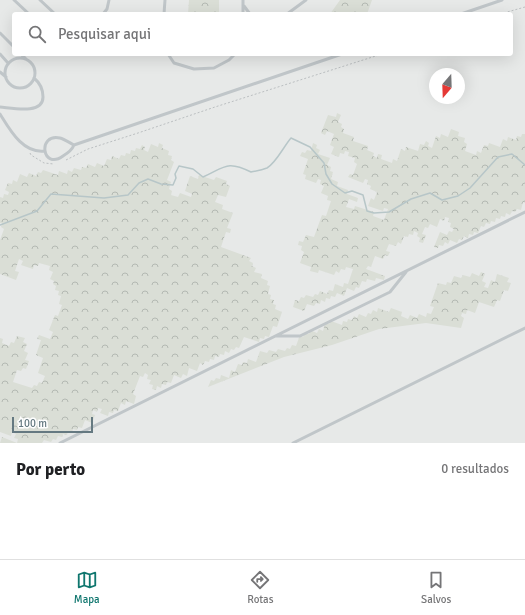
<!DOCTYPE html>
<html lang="pt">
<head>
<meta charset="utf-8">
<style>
  :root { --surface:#fff; --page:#f6f6f6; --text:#202124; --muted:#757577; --line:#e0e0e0; --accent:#0f766e }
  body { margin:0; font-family:Signika,sans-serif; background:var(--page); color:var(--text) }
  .compass { position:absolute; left:429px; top:68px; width:36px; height:36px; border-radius:50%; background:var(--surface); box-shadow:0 4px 16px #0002; rotate:199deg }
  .scale { position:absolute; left:12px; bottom:10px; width:81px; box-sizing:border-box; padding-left:4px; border:2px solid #657981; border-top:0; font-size:11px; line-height:14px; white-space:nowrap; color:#657981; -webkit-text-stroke:3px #fff; paint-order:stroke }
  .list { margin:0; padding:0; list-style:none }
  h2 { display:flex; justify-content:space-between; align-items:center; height:52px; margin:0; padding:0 16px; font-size:17px }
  h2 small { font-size:13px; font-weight:400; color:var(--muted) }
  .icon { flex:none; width:22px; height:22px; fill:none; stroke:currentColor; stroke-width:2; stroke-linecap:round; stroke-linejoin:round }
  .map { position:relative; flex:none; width:525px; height:443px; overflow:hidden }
  .search { position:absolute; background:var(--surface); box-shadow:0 4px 16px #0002; left:12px; right:12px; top:12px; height:44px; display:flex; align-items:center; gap:10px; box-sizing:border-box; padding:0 14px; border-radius:4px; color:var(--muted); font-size:15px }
  .sheet { height:116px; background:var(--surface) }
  nav { display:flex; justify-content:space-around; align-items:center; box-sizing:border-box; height:56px; border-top:1px solid var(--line); background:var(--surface); font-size:11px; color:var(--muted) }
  nav a { display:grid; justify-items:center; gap:2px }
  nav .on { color:var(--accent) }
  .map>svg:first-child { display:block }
</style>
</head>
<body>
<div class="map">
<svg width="525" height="443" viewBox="0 0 525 443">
  <defs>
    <pattern id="forest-crowns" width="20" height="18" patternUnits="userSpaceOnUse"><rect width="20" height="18" fill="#daded6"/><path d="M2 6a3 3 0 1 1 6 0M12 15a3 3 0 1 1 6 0" fill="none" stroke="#b4b9b3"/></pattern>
  </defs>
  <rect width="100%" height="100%" fill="#f9f9f7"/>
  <path fill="#e7e9e8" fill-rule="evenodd" d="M 0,0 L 525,0 L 525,443 L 0,443 ZM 14,14 L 511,14 L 511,54 L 14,54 ZM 435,74 L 459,74 L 459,98 L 435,98 Z"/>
  <path fill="url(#forest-crowns)" d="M 189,0 L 219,0 L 219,14 L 188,14 Z
    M 340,0 L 372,0 L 367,14 L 330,14 Z
    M 337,113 L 341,115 L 338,122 L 342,124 L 341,127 L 344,129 L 343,133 L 354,137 L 353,141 L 368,146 L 367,150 L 374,153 L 373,156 L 377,158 L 378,154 L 382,155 L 381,159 L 392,163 L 393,159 L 397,161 L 401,149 L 405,151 L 406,147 L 418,151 L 420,144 L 424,145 L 426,141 L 429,143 L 428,146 L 432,148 L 436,136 L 440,138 L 441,134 L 448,137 L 451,129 L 459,132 L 458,136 L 465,138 L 464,142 L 467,144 L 465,151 L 476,155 L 477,151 L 481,153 L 484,145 L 488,146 L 489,143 L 500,147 L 503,139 L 507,141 L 508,137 L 516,140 L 517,136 L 521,137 L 522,134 L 525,134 L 525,203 L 523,202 L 521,210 L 517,209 L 515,212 L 512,211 L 510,215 L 506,213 L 505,217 L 501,216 L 500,219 L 496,218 L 495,222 L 491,221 L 490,224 L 486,223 L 484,227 L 481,226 L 478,233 L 474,232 L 473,235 L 469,234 L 468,238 L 464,236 L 462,240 L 459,239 L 457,243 L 450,240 L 448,244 L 445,242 L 443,246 L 439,245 L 438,248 L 434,247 L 440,232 L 447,235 L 449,231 L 452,232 L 454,229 L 450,227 L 451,223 L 448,222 L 449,218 L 445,217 L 444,221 L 440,219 L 437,227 L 430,224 L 428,228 L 425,227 L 422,234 L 426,235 L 423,243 L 419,242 L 420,238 L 417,236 L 418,233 L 414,231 L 413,235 L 409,234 L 408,237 L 404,236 L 401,244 L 398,242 L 396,246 L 389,244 L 386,251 L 390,252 L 388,256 L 385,255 L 383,259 L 375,256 L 371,267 L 368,266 L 366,269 L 385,276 L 384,280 L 376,278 L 375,281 L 367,279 L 366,282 L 362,281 L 359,288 L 356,287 L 354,291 L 347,288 L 344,296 L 337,293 L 335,297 L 331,296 L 330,299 L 326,298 L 325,302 L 321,300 L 320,304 L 316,303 L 314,306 L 307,304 L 304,311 L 293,307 L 295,300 L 299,301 L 301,297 L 304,298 L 306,295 L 313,297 L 315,294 L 318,295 L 320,291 L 327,294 L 329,290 L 333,291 L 335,284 L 343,287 L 344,283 L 348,284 L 353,269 L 346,267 L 345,270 L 341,269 L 339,273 L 336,271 L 334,275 L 319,270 L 318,273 L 310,271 L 311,267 L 300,263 L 304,252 L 301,250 L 302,246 L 298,245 L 299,241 L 303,242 L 306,235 L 314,237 L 322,215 L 326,216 L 331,201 L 327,200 L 328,196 L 321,193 L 324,186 L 320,184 L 321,180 L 318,179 L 316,183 L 305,179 L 306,175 L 303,174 L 308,159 L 300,156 L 302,152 L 305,153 L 307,150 L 311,151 L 313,143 L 317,145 L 316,148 L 320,150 L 318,154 L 330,158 L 327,165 L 331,167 L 330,171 L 333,172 L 331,179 L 338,182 L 337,186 L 348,190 L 347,194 L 358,198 L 357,202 L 349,199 L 346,207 L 354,209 L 355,206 L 374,212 L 373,216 L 384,220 L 388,209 L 384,208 L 383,211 L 368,206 L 371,198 L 374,200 L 377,192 L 370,189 L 371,186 L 367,184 L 368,180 L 365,179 L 363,183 L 348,177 L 350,174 L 353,175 L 357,164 L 354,162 L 355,158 L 348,156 L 349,152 L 345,151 L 344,154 L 340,153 L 339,157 L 331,154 L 334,147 L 330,145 L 334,134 L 327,131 L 325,135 L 321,133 L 328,115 L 336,117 Z
    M 159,143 L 163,145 L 162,148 L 169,151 L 168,155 L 172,156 L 171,160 L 174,162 L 167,180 L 171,182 L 169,189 L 172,191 L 171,195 L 178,197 L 180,193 L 191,197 L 192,194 L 185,191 L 190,176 L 198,179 L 199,175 L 214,180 L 216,177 L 227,181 L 226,184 L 230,186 L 226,197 L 218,195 L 215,202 L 223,205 L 222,209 L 233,213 L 227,228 L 231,229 L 230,233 L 226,232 L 221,247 L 251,258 L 249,261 L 253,263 L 252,266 L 256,268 L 254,272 L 262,274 L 261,278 L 268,281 L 267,285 L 270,286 L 268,294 L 271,295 L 270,299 L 274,300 L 273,304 L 276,305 L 275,309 L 282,312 L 277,327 L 273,326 L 269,337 L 265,336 L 264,339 L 260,338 L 259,342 L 244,337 L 239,348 L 236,347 L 234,350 L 231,349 L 229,353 L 225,351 L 224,355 L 220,354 L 219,357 L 215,356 L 214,360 L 210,359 L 209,362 L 205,361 L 203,365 L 200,363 L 197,371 L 189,368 L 187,376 L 183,374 L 181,378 L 174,375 L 171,383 L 167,382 L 166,385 L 162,384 L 161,388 L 157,386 L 156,390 L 152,389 L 153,385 L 149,384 L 151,380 L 147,379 L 148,375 L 145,373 L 143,377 L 140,376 L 133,394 L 136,396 L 134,404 L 126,401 L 125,405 L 121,403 L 118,411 L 114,410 L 113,413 L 109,412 L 108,416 L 100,413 L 102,409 L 98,408 L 97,412 L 93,410 L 92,414 L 95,415 L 92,423 L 85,420 L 82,428 L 78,427 L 77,430 L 73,429 L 72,433 L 68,431 L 67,435 L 63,434 L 62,437 L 58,436 L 56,440 L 53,439 L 51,442 L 44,440 L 42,443 L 0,443 L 2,437 L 17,443 L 18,439 L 14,438 L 16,434 L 12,432 L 11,436 L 0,432 L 0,338 L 3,339 L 2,343 L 9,346 L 11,342 L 14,343 L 17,336 L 25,338 L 23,342 L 27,344 L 24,351 L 28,353 L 25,360 L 29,361 L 26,369 L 23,368 L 21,371 L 17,370 L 13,382 L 32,388 L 34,385 L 37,386 L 39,382 L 42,383 L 45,376 L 38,373 L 43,358 L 36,355 L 41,340 L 37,339 L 39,335 L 50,339 L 53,332 L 49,330 L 55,315 L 58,316 L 62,305 L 59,304 L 61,296 L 58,295 L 59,291 L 55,290 L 56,286 L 53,284 L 54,281 L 50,279 L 53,272 L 49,270 L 50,266 L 39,263 L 38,266 L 34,265 L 33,269 L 21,265 L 23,261 L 19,259 L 15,271 L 19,272 L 16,280 L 0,274 L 0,240 L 4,229 L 1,227 L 2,223 L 0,223 L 0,197 L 3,198 L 4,194 L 8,195 L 9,192 L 5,190 L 8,183 L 12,184 L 13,180 L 17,182 L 20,174 L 27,177 L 29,173 L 36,176 L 38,172 L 41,173 L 43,170 L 58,175 L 59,171 L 67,174 L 68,170 L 72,172 L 74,168 L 81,170 L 82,167 L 86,168 L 88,164 L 95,167 L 97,163 L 104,166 L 107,159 L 111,160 L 112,156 L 119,159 L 121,155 L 125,156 L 126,153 L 130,154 L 131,150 L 135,151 L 136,148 L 140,149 L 142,145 L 145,147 L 144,150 L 148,152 L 151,144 L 158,147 Z
    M 481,272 L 485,274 L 482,281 L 486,283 L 484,287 L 488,288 L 491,280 L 495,282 L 497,274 L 509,278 L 507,282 L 511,283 L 508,291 L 504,290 L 500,301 L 497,300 L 494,307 L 479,302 L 475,313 L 467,310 L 466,314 L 462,313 L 461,316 L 464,318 L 461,328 L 426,323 L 379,329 L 332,345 L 284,357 L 208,387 L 211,380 L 214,381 L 216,378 L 220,379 L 221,375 L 229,378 L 231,370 L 235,372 L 238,364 L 242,365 L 243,362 L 247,363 L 248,359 L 256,362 L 260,351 L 267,353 L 269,350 L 276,352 L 278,349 L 285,351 L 287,348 L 290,349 L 292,345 L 296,346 L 300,335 L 303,337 L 305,333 L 309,334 L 310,330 L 317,333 L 319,329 L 323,331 L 325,323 L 329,324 L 331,321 L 342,325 L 343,321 L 347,322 L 348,319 L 352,320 L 354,316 L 357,318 L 359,314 L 366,317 L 368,313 L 371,314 L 373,310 L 377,312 L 378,308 L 389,312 L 391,308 L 402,312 L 401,316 L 408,319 L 410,315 L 417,318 L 419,314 L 426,317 L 427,313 L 431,314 L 434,307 L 430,306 L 438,283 L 446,285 L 447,282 L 451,283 L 454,276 L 461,278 L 463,275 L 470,277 L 472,273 L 479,276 Z"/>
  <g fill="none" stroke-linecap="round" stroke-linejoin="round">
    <path stroke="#b7c6c8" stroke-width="1.5" d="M 0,225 L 37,211 L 51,194 L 104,198 L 128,195 L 139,183 L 148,179 L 161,184 L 173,185 L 176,178 L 175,174 L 179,166 L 193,169 L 203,177 C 225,167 227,160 251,172 C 256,171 262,170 267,168 C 276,163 284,146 291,138 L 310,147 L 324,163 L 326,174 L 332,184 L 345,193 L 352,191 L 363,195 L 367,211 L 374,213 L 389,212 L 411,199 L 430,193 L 442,200 L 458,196 L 470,188 L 498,157 L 512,154 L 525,165"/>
    <path stroke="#bbbfc1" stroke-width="1" stroke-dasharray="2 2" stroke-linecap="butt" d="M 500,14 L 525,7
      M 30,153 L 31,155 L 44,163 L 54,164
      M 66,160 L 88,149 L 138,133 L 215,107 L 382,54"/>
    <path stroke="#c0c6c9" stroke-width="3" d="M 14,0 L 29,14
      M 40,0 L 55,14
      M 243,0 L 243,14
      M 244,6 L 250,14
      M 103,14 L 107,9 L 109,0
      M 164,14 L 165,0
      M 287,14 L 306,0
      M 461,14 L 502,0
      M 0,33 L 14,47
      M 0,54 L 8,63
      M 21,54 L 26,59
      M 168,54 L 174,63 L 194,69 L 214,68 L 229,60 L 235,54
      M5 73a15 15 0 1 1 30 0a15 15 0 1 1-30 0Z
      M 0,72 L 6,77
      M 0,107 C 12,108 43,115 43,97 C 43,89 40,83 34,78
      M 0,114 C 10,130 23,154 45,151
      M 74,145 C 70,143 64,139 60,138 C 37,133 42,171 63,156 C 68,153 72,150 74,145 L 342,54
      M 277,336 L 300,336 L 390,292 L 406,272
      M 60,443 L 525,212
      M 293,443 L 525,328"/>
  </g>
</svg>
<svg class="compass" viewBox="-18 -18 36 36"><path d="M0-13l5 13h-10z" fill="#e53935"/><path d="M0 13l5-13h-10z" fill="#757577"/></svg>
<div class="scale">100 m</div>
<div class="search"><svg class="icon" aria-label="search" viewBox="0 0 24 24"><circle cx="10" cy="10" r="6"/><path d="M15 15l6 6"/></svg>Pesquisar aqui</div>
</div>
<section class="sheet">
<h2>Por perto<small>0 resultados</small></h2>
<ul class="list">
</ul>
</section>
<nav>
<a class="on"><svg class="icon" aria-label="map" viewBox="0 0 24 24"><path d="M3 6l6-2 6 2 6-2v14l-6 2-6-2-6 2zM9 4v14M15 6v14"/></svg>Mapa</a>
<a><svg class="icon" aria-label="directions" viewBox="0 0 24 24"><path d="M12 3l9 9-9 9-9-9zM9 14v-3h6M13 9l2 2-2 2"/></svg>Rotas</a>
<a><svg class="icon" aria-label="saved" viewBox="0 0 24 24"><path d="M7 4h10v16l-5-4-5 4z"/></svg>Salvos</a>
</nav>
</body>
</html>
